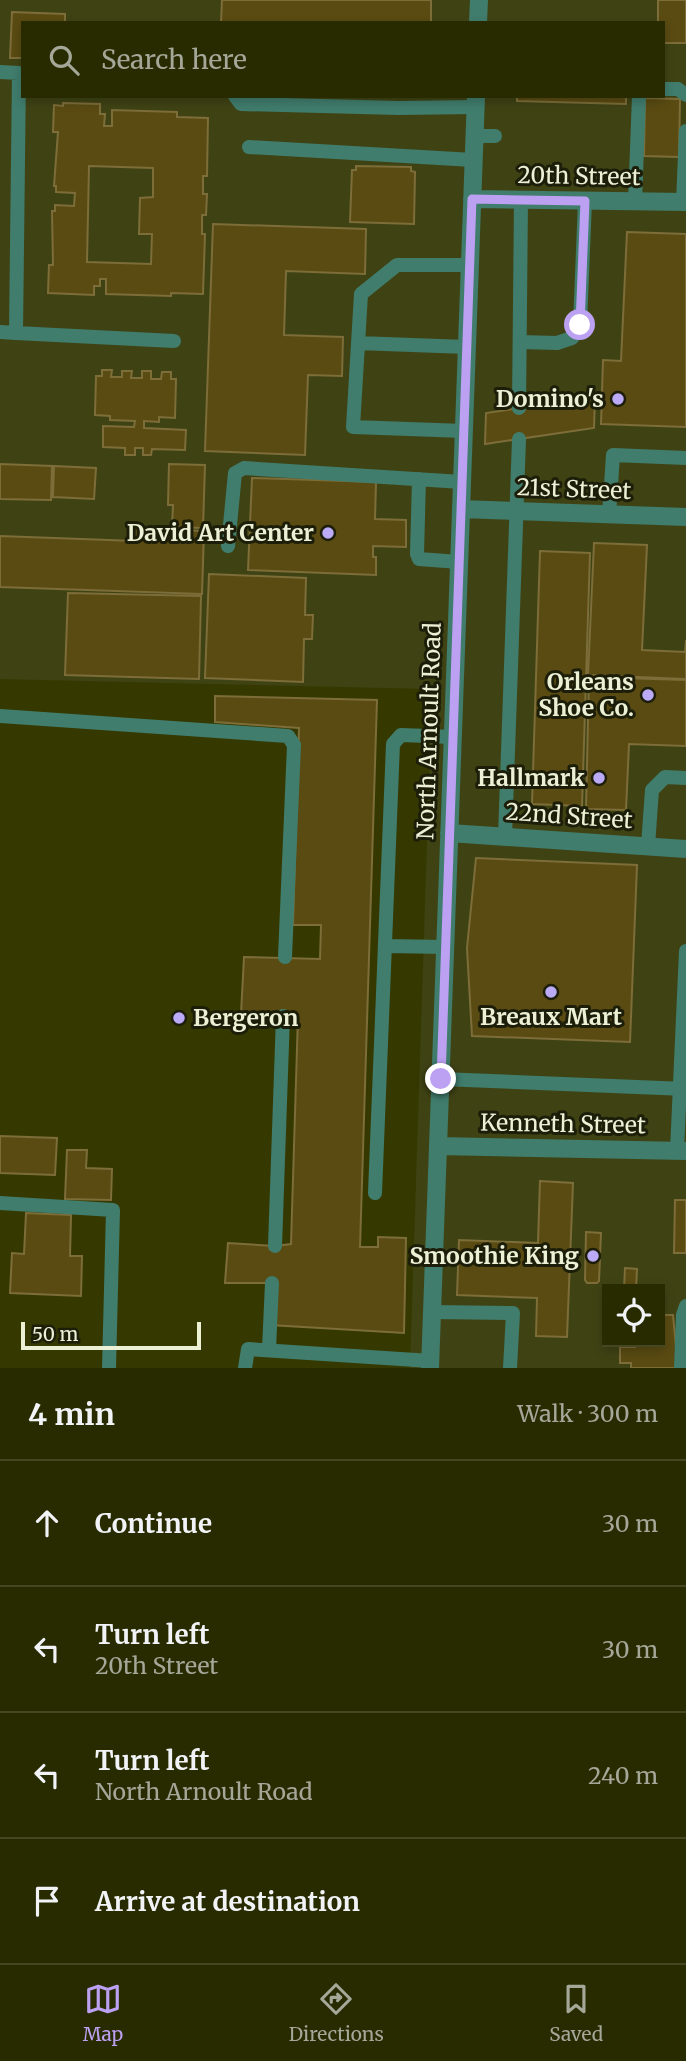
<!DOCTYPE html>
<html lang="en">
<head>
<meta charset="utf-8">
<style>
  :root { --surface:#282b00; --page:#30330a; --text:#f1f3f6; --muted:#a5a799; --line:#444722; --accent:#bca0f2 }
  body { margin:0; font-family:Merriweather,serif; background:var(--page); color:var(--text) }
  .controls { position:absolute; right:21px; bottom:21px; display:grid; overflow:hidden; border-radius:0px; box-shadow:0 4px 10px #0003 }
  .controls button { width:63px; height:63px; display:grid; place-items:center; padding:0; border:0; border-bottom:2px solid var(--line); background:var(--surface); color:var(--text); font:35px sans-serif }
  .scale { position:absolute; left:21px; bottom:18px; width:180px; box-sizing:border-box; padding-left:7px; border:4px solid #ecf0d5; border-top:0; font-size:19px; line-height:24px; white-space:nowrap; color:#ecf0d5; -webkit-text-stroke:5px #1c1e09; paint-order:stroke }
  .stop { position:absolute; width:21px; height:21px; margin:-16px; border:5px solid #bca0f2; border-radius:50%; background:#fff }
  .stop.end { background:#bca0f2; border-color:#fff; box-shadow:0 2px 7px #0008 }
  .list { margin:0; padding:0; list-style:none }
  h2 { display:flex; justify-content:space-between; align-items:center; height:91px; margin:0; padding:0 28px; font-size:30px }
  h2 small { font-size:23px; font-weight:400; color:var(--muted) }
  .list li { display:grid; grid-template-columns:46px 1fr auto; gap:21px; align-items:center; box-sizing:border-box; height:126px; padding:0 28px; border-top:2px solid var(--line) }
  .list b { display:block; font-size:26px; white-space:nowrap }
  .list p { margin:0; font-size:23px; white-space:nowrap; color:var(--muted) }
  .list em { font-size:23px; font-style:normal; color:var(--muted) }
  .icon { flex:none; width:38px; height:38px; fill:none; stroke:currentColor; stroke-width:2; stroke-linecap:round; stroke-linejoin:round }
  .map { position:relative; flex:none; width:686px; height:1368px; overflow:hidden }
  .search { position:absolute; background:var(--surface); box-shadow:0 4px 10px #0003; left:21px; right:21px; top:21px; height:77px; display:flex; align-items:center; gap:18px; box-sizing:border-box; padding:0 24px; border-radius:0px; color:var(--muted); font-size:26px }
  .sheet { height:595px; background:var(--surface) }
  nav { display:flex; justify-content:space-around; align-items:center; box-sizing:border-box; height:98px; border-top:2px solid var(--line); background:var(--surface); font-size:19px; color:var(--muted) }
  nav a { display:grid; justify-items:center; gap:4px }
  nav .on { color:var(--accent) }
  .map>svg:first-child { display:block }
</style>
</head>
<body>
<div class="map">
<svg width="686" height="1368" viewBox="0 0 686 1368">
  <rect width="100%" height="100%" fill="#353900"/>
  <path fill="#3f4314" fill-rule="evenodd" d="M 0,0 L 686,0 L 686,1368 L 410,1368 L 432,689 L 0,679 ZM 23,23 L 663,23 L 663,96 L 23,96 ZM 607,1289 L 660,1289 L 660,1342 L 607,1342 Z"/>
  <path fill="#5a4b12" stroke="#7c6d39" stroke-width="2" fill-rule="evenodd" d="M 222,0 L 431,0 L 431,23 L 221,23 Z
    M 658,0 L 686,0 L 686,43 L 663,43 L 663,23 L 658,23 Z
    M 12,12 L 65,14 L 65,23 L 23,23 L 23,58 L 10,58 Z
    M 517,96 L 626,96 L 626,104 L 517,101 Z
    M 645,98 L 680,99 L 679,157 L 644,156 Z
    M 63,103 L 100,104 L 100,114 L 105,114 L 104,126 L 112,126 L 112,110 L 177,112 L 177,117 L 208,118 L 207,176 L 203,176 L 203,194 L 207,194 L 206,215 L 202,215 L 202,234 L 205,234 L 203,294 L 171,293 L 171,296 L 106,294 L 106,279 L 100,279 L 100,286 L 94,286 L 94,295 L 48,293 L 49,265 L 53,265 L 52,211 L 55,211 L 55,205 L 74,206 L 75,193 L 56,192 L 56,186 L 54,186 L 58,132 L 53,132 L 54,105 L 63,106 ZM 89,166 L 153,168 L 153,197 L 140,198 L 139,234 L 152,234 L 151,264 L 87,262 Z
    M 356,166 L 411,167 L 411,171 L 415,172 L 414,224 L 350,222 L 352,170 L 356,170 Z
    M 213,224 L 366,229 L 365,274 L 286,271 L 284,335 L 343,337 L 342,376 L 308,375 L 305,455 L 205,451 Z
    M 627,232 L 686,234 L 686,427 L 601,424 L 603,360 L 621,361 Z
    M 102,370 L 112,370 L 111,377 L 122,377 L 122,371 L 132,371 L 131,378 L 142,378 L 142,371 L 151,371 L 151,379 L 161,379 L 162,372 L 171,372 L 171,379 L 176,379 L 175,418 L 159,417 L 159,422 L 144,421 L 144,428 L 186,430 L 185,450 L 152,449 L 151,455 L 143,455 L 143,448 L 135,448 L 135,455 L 125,455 L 125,448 L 103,447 L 103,426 L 134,427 L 135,421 L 110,420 L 110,416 L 95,415 L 96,376 L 102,376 Z
    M 595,397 L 594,428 L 485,444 L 486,413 Z
    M 0,464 L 52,466 L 51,500 L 0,499 Z
    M 169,464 L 205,465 L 203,528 L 172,527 L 173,505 L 168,505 Z
    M 54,466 L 96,468 L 94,499 L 53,497 Z
    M 252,478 L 376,482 L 375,519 L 406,520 L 406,547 L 373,546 L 373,557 L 376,557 L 376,575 L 248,570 Z
    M 135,528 L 204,531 L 202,594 L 0,587 L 0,536 L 135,541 Z
    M 594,543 L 647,545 L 642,650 L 685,652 L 686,640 L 686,679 L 588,675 Z
    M 540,551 L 590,553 L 582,806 L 532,804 Z
    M 209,574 L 306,578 L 305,615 L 313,615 L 312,639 L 304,639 L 303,682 L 205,678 Z
    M 68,593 L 201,596 L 199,679 L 65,675 Z
    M 589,677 L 686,680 L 686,746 L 629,744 L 626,810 L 586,809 Z
    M 215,696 L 377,700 L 360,1247 L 378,1247 L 378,1237 L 406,1238 L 404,1333 L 270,1325 L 272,1283 L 225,1283 L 228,1243 L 275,1246 L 291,1244 L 298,1016 L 241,1014 L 244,957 L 320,959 L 321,925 L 293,925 L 299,728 L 215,722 Z
    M 476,858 L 637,865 L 630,1042 L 472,1036 L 467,948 Z
    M 0,1136 L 57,1138 L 55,1175 L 0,1173 Z
    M 67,1150 L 87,1150 L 86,1168 L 112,1169 L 111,1200 L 65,1199 Z
    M 540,1181 L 573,1183 L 567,1337 L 536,1336 L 537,1298 L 457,1295 L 459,1240 L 538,1243 Z
    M 675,1200 L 686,1200 L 686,1253 L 674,1253 Z
    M 26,1213 L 71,1215 L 70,1256 L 82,1256 L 81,1296 L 10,1293 L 12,1253 L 24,1254 Z
    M 586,1232 L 601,1233 L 599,1281 L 597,1283 L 587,1283 L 585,1280 Z
    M 625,1268 L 637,1269 L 636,1289 L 624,1289 Z
    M 660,1315 L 673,1315 L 678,1368 L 631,1368 L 631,1363 L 620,1363 L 620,1347 L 635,1347 L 635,1342 L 660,1342 Z"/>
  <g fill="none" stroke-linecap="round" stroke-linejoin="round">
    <path stroke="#407d6d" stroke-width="14" d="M 0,72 L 19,73 L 16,333 L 0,332
      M 663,89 L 678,89 L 686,95
      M 235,96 L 241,104 L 399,108 L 475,107
      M 474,136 L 495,136
      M 249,147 L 473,160
      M 635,201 L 639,96
      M 683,202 L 686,131
      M 16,333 L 174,341
      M 520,342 L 557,343 L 572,338 L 580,325 L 585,201
      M 358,343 L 466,347
      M 519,408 L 521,199
      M 464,431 L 353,427 L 361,294 L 397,265 L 470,265
      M 419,479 L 417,554 L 419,559 L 459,562
      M 609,515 L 613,455 L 686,458
      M 228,546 L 235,473 L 244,468 L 462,482
      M 0,716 L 288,736 L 294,745 L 285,957
      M 505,837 L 519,439
      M 648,846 L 652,790 L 665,777 L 686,778
      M 385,946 L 446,947
      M 441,1079 L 686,1089
      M 677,1151 L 686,951
      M 375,1193 L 393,744 L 401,735 L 453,737
      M 0,1203 L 113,1210 L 109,1368
      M 275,1246 L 283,1016
      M 432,1312 L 513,1313 L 510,1368
      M 269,1349 L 272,1283
      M 245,1368 L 248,1349 L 431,1361
      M 681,1368 L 683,1315 L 686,1306"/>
    <path stroke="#407d6d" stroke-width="18" d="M 478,23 L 479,0
      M 472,199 L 686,202
      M 461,509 L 686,517
      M 449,833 L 686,849
      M 438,1146 L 686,1151
      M 430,1368 L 476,96"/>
  </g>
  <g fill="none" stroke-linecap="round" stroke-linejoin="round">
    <path stroke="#bca0f2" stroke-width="9" d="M 441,1079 L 472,199 L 585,201 L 580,325"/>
  </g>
  <g fill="#bbaaf6" stroke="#1c1e09" stroke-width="2.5">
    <circle cx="618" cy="399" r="7"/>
    <circle cx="328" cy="533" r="7"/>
    <circle cx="648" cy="695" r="7"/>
    <circle cx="599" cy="778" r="7"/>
    <circle cx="551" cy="992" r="7"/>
    <circle cx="179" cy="1018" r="7"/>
    <circle cx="593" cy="1256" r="7"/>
  </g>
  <g text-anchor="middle" stroke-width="6" stroke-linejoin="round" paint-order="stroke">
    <g font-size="23" fill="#ecf0d5" stroke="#1c1e09">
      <text transform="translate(579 176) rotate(1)" y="8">20th Street</text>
      <text transform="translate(574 489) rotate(2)" y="8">21st Street</text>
      <text transform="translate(429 731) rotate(-88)" y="8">North Arnoult Road</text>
      <text transform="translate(569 816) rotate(4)" y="8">22nd Street</text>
      <text transform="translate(563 1124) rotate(1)" y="8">Kenneth Street</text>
    </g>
    <g font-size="23" font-weight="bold" fill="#ecf0d5" stroke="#1c1e09" text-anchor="end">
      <text x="604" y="407">Domino's</text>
      <text x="314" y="541">David Art Center</text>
      <text x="634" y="690">Orleans<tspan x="634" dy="26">Shoe Co.</tspan></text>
      <text x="585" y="786">Hallmark</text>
      <text x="551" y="1025" text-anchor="middle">Breaux Mart</text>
      <text x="193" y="1026" text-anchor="start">Bergeron</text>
      <text x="579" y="1264">Smoothie King</text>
    </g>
  </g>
</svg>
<div class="controls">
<button><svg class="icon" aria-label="locate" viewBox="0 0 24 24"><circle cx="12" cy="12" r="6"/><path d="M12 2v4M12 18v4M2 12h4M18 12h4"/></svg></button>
</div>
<div class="scale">50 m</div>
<div class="stop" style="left:580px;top:325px"></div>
<div class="stop end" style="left:441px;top:1079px"></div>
<div class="search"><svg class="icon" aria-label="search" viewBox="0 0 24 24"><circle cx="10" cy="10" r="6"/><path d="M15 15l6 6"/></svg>Search here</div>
</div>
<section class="sheet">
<h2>4 min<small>Walk · 300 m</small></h2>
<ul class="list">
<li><svg class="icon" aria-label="ahead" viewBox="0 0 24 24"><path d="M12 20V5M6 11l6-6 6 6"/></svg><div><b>Continue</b></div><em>30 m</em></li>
<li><svg class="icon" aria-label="left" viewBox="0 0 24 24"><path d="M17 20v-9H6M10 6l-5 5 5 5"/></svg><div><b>Turn left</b><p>20th Street</p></div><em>30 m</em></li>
<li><svg class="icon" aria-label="left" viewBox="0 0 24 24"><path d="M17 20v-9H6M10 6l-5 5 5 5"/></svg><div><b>Turn left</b><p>North Arnoult Road</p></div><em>240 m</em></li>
<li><svg class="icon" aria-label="arrive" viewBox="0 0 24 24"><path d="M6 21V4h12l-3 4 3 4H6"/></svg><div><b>Arrive at destination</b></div></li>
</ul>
</section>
<nav>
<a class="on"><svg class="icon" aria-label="map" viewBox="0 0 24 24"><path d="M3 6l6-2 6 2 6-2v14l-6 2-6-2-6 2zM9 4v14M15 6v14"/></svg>Map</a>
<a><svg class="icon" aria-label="directions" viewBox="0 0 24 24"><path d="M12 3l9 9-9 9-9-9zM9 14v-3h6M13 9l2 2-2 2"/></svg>Directions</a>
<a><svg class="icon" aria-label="saved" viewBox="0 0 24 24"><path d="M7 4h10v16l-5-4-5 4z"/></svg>Saved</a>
</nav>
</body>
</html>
